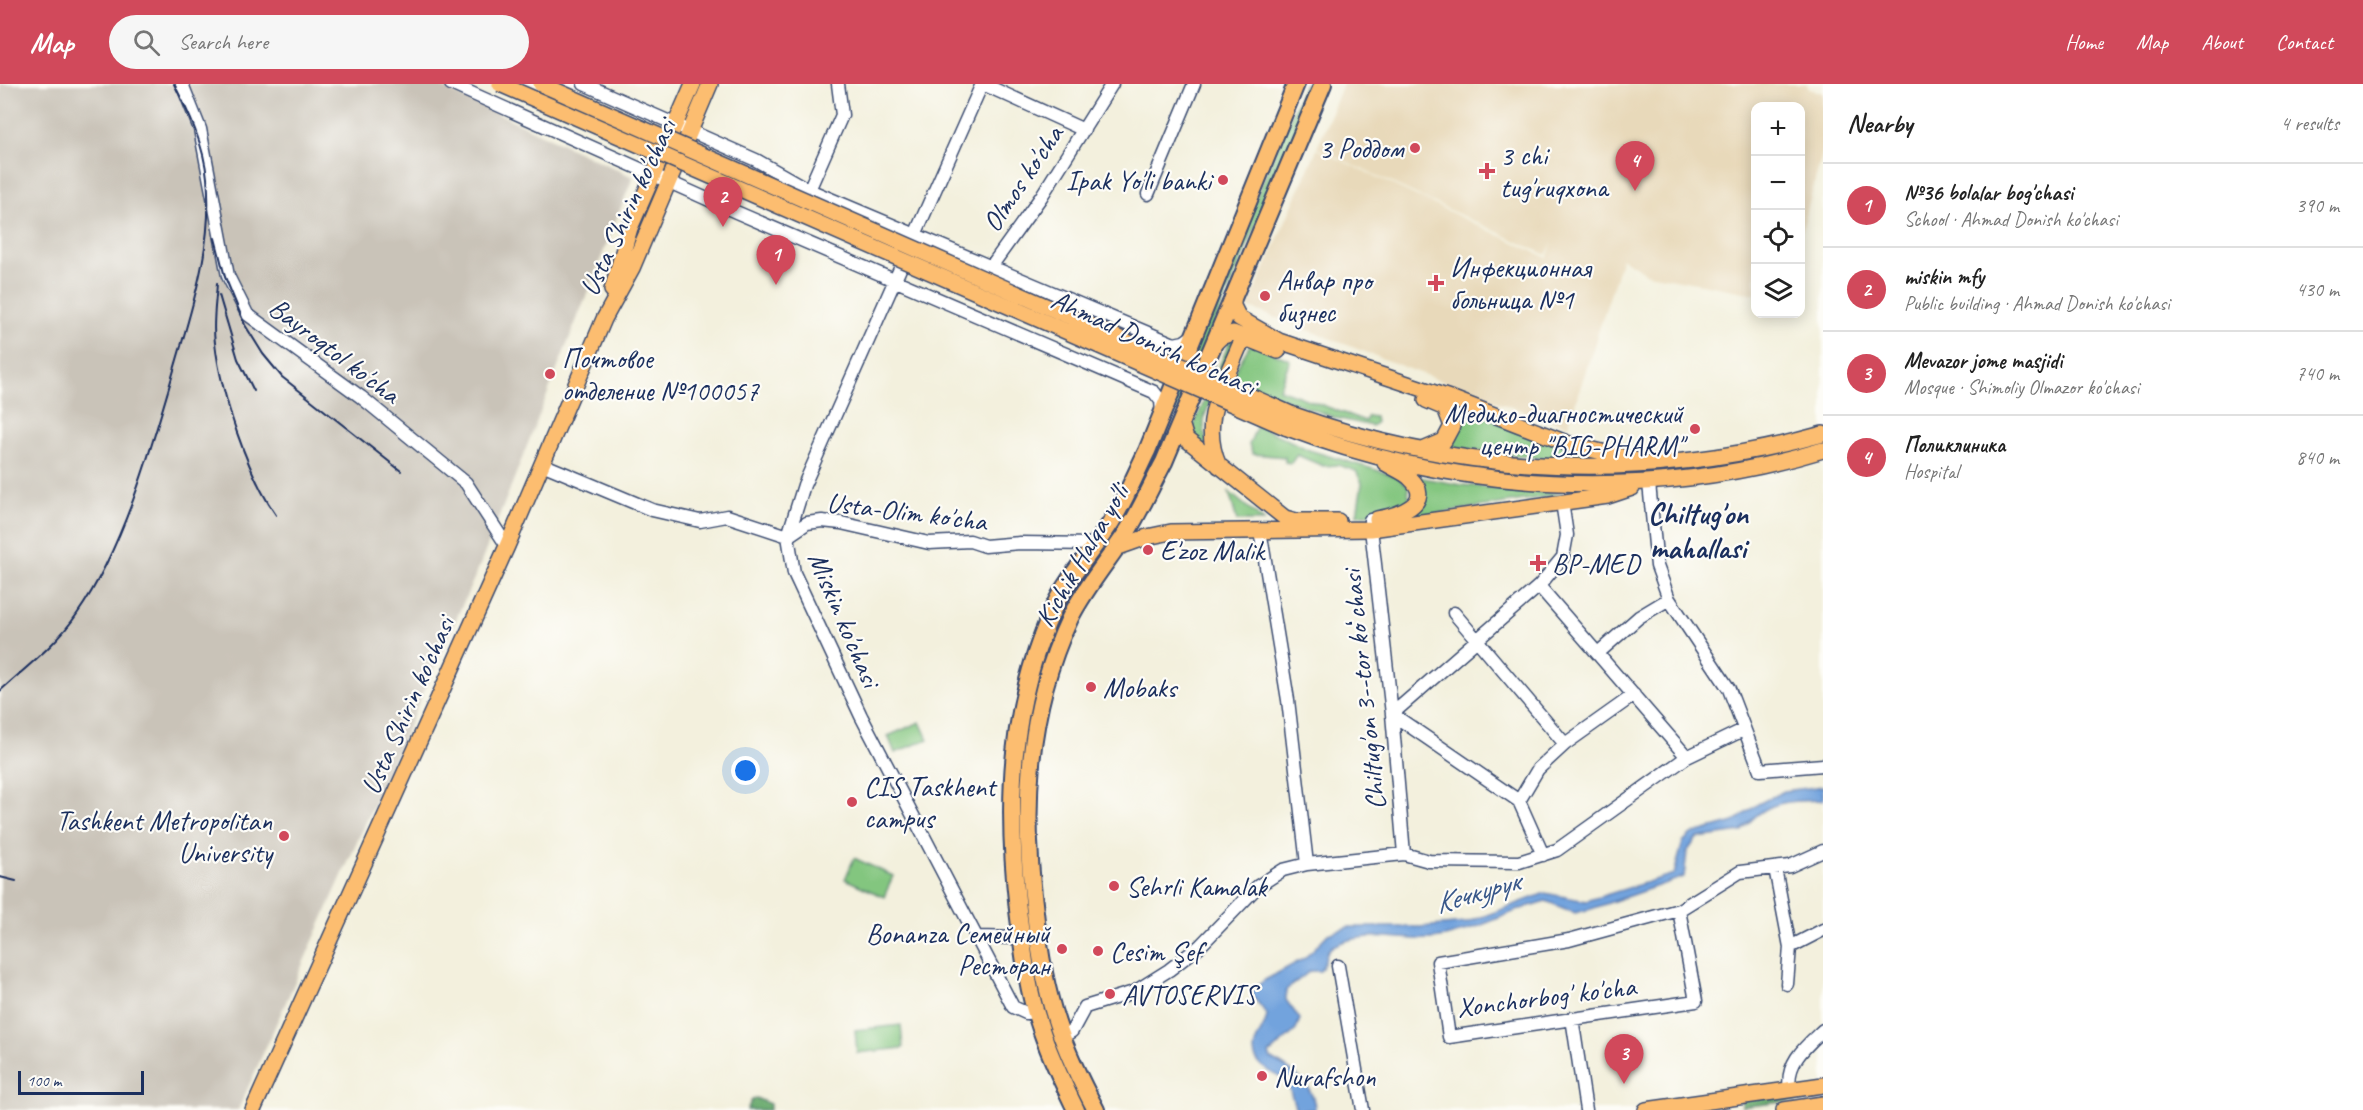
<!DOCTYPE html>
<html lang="en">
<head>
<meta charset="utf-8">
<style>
  :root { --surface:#fff; --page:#f6f6f6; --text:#222; --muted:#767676; --line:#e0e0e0; --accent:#d1495b }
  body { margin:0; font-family:Caveat,sans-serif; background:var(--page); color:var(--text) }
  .controls { position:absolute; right:18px; top:18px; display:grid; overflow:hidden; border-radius:12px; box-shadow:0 3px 15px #0003 }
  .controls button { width:54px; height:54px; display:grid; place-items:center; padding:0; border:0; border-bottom:2px solid var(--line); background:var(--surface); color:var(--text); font:30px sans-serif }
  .scale { position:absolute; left:18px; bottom:15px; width:126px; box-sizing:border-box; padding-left:6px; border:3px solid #1b2f5e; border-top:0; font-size:16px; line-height:21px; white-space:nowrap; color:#1b2f5e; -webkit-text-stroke:4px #fdfcf7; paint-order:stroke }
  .you { position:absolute; left:746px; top:687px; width:21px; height:21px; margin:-15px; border:4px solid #fff; border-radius:50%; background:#1a73e8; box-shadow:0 0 0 9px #1a73e833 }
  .badge { display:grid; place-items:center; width:39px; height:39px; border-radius:50%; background:var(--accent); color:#fff; font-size:20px; font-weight:700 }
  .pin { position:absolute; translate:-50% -50px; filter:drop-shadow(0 2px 3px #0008) }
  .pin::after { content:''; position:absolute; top:32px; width:21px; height:18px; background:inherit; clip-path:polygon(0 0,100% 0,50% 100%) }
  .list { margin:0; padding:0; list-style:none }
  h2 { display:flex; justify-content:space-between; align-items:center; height:78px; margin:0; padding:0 24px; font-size:26px }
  h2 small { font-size:20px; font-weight:400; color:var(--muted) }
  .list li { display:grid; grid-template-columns:39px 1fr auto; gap:18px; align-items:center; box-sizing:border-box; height:84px; padding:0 24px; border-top:2px solid var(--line) }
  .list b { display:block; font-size:22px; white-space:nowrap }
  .list p { margin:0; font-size:20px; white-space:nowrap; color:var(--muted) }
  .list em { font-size:20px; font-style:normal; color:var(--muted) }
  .icon { flex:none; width:33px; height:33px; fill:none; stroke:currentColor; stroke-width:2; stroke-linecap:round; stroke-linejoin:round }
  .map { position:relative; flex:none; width:1823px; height:1026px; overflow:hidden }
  header { display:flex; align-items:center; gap:36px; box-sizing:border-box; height:84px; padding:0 30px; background:var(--accent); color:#fff }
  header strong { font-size:28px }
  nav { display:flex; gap:33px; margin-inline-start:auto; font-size:21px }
  .search { width:420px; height:54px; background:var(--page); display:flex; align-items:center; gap:15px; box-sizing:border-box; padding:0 21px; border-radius:33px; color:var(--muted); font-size:22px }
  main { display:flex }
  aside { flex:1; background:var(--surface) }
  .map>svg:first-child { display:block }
</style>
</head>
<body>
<header>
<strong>Map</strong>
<div class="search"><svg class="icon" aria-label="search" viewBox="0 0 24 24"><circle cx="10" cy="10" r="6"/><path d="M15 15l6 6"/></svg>Search here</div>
<nav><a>Home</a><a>Map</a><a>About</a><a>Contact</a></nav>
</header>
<main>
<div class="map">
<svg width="1823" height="1026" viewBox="0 0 1823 1026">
  <rect width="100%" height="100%" fill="#fdfcf7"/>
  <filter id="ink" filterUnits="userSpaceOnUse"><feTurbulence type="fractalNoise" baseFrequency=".0167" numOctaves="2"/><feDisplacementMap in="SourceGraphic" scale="12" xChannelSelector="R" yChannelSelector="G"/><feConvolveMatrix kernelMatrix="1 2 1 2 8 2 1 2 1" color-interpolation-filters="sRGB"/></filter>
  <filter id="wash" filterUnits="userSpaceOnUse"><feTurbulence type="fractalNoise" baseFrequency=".008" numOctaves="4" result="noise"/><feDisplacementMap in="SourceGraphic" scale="24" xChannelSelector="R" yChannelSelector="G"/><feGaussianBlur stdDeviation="1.35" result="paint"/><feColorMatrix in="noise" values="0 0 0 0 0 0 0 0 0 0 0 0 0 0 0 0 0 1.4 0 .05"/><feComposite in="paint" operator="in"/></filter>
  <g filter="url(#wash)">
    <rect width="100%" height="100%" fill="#f3f0dd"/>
    <path fill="#e8d9ba" d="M 1343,0 L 1807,0 L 1809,5 L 1823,9 L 1823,66 L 1801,150 L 1800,22 L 1756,22 L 1755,210 L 1648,190 L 1622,174 L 1568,342 L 1488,315 L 1248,223 L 1317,65 L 1547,174 L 1553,158 L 1546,171 L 1317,64 Z"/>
    <path fill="#c9c3b8" d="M 0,0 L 435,0 L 633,93 L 480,481 L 238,1026 L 0,1026 Z"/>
    <path fill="#83c67f" stroke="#4f7a6e" stroke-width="1.5" d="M 1304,0 L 1316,0 L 1137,421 L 1114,450 Z
      M 1231,255 L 1241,255 L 1235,261 L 1204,333 L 1204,348 L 1209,366 L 1193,355 L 1192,346 Z
      M 1251,259 L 1290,276 L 1279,305 L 1365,337 L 1368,332 L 1375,333 L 1376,339 L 1372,342 L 1336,334 L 1230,295 Z
      M 1451,321 L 1605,375 L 1538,374 L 1447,363 C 1459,348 1462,339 1451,321 Z
      M 1257,341 L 1309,366 L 1396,392 L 1408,402 L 1409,416 L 1397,427 L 1357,431 L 1362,399 L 1356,387 L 1338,381 L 1323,382 L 1297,371 L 1291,379 L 1285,378 L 1285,373 L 1253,370 L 1249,361 Z
      M 1417,393 L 1462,401 L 1563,410 L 1408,434 L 1423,420 Z
      M 1229,408 L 1264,437 L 1237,437 Z
      M 1097,469 L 1100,472 L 1074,511 L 1024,679 L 1055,954 L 1089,1026 L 1083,1026 L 1055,971 L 1035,901 L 1020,801 L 1017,692 L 1037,586 L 1068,510 Z
      M 920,638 L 928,655 L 895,669 L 888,652 Z
      M 854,774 L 893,792 L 884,813 L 845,795 Z
      M 901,941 L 903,964 L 857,969 L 855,946 Z"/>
    <path fill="#6aab6e" stroke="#426d66" stroke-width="1.5" d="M 1823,1007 L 1823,1013 L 1742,1023 L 1741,1016 Z
      M 756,1014 L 770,1020 L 770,1026 L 747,1026 L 752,1015 Z"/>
    <path fill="#72a3dd" stroke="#46699e" stroke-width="1.5" d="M 1823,702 L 1823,716 C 1786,717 1765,716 1741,748 L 1697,754 L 1687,768 L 1684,793 L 1591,825 L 1575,829 L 1546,817 C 1511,826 1480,845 1445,853 C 1410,861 1374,843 1335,861 C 1322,867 1328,878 1320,887 L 1310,887 L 1286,906 L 1286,916 L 1300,935 L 1296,946 L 1269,970 L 1271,975 C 1291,985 1315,1001 1315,1026 L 1296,1026 L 1287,997 C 1273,989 1249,981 1255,961 C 1258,949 1266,943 1267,930 L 1253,913 L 1253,905 L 1265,896 L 1305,874 L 1328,850 L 1348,843 L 1421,843 L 1466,839 L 1545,809 L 1586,817 L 1674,790 L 1683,758 L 1691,750 L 1734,738 L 1758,720 L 1784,707 Z"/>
  </g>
  <g filter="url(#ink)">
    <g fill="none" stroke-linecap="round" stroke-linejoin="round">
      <g stroke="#3b4c71" stroke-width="15">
        <path id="minor" d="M 182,0 L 200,45 L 228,192 L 247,230 L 361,313 L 466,399 L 507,462
          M 451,0 L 736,128 L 1154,308 L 1161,317 L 1162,329
          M 584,0 L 756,76 L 809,106 L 1174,260 L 1184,258 L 1194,251
          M 982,0 L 804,401 L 788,452 L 794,489 L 861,632 L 1013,923 L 1026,929 L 1036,928
          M 983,0 L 1084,46
          M 809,106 L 842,31 L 838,0
          M 1148,110 L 1194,0
          M 990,184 L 1041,113 L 1112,0
          M 542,380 L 652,426 L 700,437 L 727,432 L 788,452 L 807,439 L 822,437 L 841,439 L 929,459 L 970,457 L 985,462 L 1020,459 L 1096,460
          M 1649,399 L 1657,482 L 1669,515 L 1729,605 L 1760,686 L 1823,681
          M 1370,436 L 1392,630 L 1404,770
          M 1260,446 L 1288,616 L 1307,780
          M 1539,502 L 1687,673
          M 1454,529 L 1565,660
          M 1598,569 L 1639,533 L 1669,515
          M 1519,717 L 1538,685 L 1565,660 L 1634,611
          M 1543,771 L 1519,717 L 1392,630 L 1539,502 L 1563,473 L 1567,451 L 1562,418
          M 1775,784 L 1790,863 L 1823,846
          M 1679,826 L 1696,917 L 1449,953 L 1438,878 L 1569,856 L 1679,826 L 1740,788 L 1790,782 L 1823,767
          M 978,853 L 1021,854
          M 1338,882 L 1363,1026
          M 1787,900 L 1790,863
          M 1572,934 L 1586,1026
          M 1062,953 L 1072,947 L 1085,923 L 1134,908 L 1169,886 L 1200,862 L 1258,802 L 1283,786 L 1307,780 L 1404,770 L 1429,777 L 1519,778 L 1557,766 L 1687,673 L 1743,646
          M 1790,1005 C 1785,979 1806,962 1823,946"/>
      </g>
      <g stroke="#3b4c71" stroke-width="18">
        <path id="major" d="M 612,206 L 630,144 L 693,0
          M 1233,212 L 1233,222 L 1239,234 L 1279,257 L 1453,315 L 1569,360 L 1635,376
          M 1214,260 L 1221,253 L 1233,249 L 1278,267
          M 1291,330 C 1463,392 1648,399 1823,350
          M 1181,339 L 1186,355 L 1285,434 L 1296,437 L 1338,437
          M 1285,343 C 1455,408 1648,419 1823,366
          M 1423,366 L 1444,357 L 1452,342 L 1445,324 L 1426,316
          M 1219,382 C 1199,338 1222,304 1239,263 L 1247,254 L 1256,253
          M 1377,435 C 1395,432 1437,420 1410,394 C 1404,388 1393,384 1385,379
          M 1116,464 L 1147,453 L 1171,448 L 1371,445 L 1608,412 L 1632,404
          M 253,1026 L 507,462 L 604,235 L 632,184 L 710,0
          M 1646,1026 L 1823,1001
          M 1784,1026 L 1823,1020"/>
      </g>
      <g stroke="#3b4c71" stroke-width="20">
        <path id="highway" d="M 1076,1026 C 1063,999 1049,971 1040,942 C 1027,905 1023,865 1018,826 C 1006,720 1009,622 1054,523 C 1068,492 1092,468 1110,440 C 1125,417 1135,391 1147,367 L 1296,0
          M 1096,1026 C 1081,998 1067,969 1057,939 C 1045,903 1039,865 1035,828 C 1022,727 1026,627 1070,534 C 1085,504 1107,478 1125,451 C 1140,428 1151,402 1164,378 L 1323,0"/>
      </g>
      <use href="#minor" stroke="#fff" stroke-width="12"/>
      <use href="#major" stroke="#fcbd6f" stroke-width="15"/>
      <use href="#highway" stroke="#fcbd6f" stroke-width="16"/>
      <path stroke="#1b2f5e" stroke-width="2" d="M 215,154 L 225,193 L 245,241 L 263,270 L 282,293 L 401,387
        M 217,199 C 216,218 212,239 215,259 C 221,310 247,389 276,431
        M 219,211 L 238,275 L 254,307
        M 0,607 C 26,583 57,560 77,530 C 123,465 152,362 174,286 C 192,223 214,160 207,94 C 204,61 189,29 174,0
        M 0,793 L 16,797"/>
      <g stroke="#3b4c71" stroke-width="18" stroke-linecap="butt">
        <path id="major-bridge" d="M 500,0 L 1285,343
          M 541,0 L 1291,330"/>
      </g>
      <use href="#major-bridge" stroke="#fcbd6f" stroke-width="15"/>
    </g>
  </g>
  <g fill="#d1495b" stroke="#fdfcf7" stroke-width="2">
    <circle cx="1415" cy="64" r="6"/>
    <path d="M1484 78h6v6h6v6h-6v6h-6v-6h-6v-6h6z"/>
    <circle cx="1223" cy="96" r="6"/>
    <path d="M1433 190h6v6h6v6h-6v6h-6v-6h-6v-6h6z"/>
    <circle cx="1265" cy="212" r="6"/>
    <circle cx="550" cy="290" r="6"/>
    <circle cx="1695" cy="345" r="6"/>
    <circle cx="1148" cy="466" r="6"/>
    <path d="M1535 470h6v6h6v6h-6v6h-6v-6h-6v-6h6z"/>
    <circle cx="1091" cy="603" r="6"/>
    <circle cx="852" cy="718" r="6"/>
    <circle cx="284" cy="752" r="6"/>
    <circle cx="1114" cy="802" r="6"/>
    <circle cx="1062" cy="865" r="6"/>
    <circle cx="1098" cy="867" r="6"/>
    <circle cx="1110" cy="910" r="6"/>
    <circle cx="1262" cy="992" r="6"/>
  </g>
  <g text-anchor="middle" stroke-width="4.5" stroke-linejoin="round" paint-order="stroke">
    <g font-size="28" fill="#1b2f5e" stroke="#fdfcf7" text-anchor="start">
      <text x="1403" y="74" text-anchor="end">3 Роддом</text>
      <text x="1500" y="81">3 chi<tspan x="1500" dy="32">tug'ruqxona</tspan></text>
      <text x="1211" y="106" text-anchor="end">Ipak Yo'li banki</text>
      <text x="1450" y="193">Инфекционная<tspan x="1450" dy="32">больница №1</tspan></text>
      <text x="1277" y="206">Анвар про<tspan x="1277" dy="32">бизнес</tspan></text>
      <text x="562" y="284">Почтовое<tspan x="562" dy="32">отделение №100057</tspan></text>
      <text x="1683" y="339" text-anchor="end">Медико-диагностический<tspan x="1683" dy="32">центр "BIG-PHARM"</tspan></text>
      <text x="1160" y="476">E'zoz Malik</text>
      <text x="1552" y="489">BP-MED</text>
      <text x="1103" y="613">Mobaks</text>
      <text x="864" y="712">CIS Taskhent<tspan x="864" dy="32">campus</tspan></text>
      <text x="272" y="746" text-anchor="end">Tashkent Metropolitan<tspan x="272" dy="32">University</tspan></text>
      <text x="1126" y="812">Sehrli Kamalak</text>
      <text x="1050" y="859" text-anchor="end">Bonanza Семейный<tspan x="1050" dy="32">Ресторан</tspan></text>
      <text x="1110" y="877">Cesim Şef</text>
      <text x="1122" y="920">AVTOSERVIS</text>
      <text x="1274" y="1002">Nurafshon</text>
    </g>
    <g font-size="28" fill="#1b2f5e" stroke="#fdfcf7">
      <text transform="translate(1022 94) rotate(-56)" y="10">Olmos ko'cha</text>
      <text transform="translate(627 123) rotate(-65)" y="10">Usta Shirin ko'chasi</text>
      <text transform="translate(1154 258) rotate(24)" y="10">Ahmad Donish ko'chasi</text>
      <text transform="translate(335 266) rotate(37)" y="10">Bayroqtol ko'cha</text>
      <text transform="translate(907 427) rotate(7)" y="10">Usta-Olim ko'cha</text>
      <text transform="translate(1081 471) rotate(-60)" y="10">Kichik Halqa yo'li</text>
      <text transform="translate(845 535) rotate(67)" y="10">Miskin ko'chasi</text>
      <text transform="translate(1363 606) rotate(-96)" y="10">Chiltug'on 3--tor koʻchasi</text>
      <text transform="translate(407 621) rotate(-66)" y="10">Usta Shirin ko'chasi</text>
      <text transform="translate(1546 912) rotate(-7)" y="10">Xonchorbog' ko'cha</text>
    </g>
    <g font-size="30" font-weight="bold" fill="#1b2f5e" stroke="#fdfcf7">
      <text x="1698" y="440">Chiltug'on<tspan x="1698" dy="34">mahallasi</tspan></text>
    </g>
    <g font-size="30" font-style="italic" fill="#39588a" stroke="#fdfcf7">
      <text transform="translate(1477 808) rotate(-16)" y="10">Кечкурук</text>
    </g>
  </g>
</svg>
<div class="controls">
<button>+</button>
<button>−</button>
<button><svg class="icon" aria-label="locate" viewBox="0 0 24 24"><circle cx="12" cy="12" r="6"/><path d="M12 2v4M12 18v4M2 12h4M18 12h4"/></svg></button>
<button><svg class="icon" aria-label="layers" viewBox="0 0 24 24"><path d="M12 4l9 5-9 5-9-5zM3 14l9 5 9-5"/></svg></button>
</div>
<div class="scale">100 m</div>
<div class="you"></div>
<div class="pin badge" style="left:776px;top:201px">1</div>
<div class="pin badge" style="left:723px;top:143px">2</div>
<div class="pin badge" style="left:1624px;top:1000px">3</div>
<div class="pin badge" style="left:1635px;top:107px">4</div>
</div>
<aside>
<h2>Nearby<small>4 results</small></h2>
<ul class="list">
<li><span class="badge">1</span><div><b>№36 bolalar bog'chasi</b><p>School · Ahmad Donish ko'chasi</p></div><em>390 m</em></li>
<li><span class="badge">2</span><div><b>miskin mfy</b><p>Public building · Ahmad Donish ko'chasi</p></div><em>430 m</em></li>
<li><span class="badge">3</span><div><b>Mevazor jome masjidi</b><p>Mosque · Shimoliy Olmazor ko'chasi</p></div><em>740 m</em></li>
<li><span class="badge">4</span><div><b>Поликлиника</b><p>Hospital</p></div><em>840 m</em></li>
</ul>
</aside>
</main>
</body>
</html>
